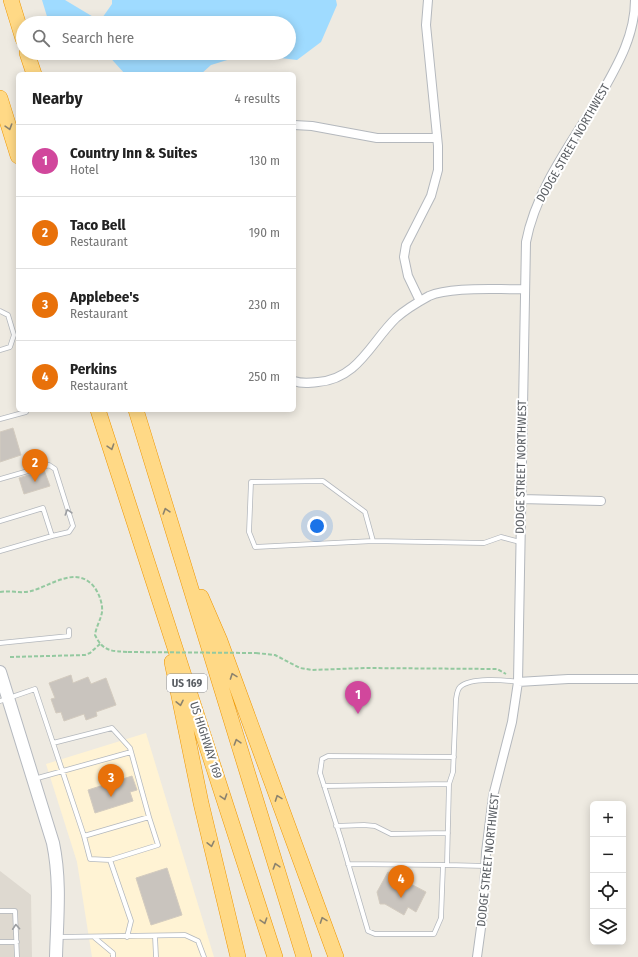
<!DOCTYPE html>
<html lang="en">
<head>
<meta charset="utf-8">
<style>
  :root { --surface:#fff; --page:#f2f2f2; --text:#222; --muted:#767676; --line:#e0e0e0; --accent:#0f766e }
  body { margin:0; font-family:"Fira Sans Condensed",sans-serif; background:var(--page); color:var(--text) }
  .controls { position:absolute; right:12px; bottom:12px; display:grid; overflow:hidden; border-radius:6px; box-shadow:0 2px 10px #0003 }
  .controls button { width:36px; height:36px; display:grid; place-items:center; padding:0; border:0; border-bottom:1px solid var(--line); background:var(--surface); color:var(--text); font:20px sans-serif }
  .you { position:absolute; left:317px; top:526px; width:14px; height:14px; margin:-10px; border:3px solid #fff; border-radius:50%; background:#1a73e8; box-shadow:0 0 0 6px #1a73e833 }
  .badge { display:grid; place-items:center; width:26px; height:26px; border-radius:50%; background:var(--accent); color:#fff; font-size:13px; font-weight:700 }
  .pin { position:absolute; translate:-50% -33px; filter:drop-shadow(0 1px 2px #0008) }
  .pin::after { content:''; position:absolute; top:21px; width:14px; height:12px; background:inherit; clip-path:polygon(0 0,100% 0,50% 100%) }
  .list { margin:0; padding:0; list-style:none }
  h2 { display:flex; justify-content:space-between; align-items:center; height:52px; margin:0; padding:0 16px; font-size:17px }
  h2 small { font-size:13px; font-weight:400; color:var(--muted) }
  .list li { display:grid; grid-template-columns:26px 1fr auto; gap:12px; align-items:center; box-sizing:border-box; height:72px; padding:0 16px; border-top:1px solid var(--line) }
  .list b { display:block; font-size:15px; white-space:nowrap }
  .list p { margin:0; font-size:13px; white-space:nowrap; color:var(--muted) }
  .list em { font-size:13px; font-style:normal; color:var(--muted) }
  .icon { flex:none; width:22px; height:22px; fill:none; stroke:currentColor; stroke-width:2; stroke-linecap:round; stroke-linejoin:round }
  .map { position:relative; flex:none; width:638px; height:957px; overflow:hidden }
  .search { position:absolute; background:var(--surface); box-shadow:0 2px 10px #0003; left:16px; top:16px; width:280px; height:44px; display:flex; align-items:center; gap:10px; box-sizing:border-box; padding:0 14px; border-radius:22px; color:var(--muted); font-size:15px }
  .panel { position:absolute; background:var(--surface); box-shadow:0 2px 10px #0003; left:16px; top:72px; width:280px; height:340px; border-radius:6px }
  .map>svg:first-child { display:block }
</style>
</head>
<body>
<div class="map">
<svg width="638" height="957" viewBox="0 0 638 957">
  <rect width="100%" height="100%" fill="#eeeae1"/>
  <path fill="#fff3d4" d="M 146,733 L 214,957 L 92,957 L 77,862 L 46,764 Z"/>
  <path fill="#ded9d0" d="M 0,871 L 31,895 L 32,957 L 0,957 Z"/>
  <path fill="#9fdbff" d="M 42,0 L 65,0 L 100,21 L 112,4 L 112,0 L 336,0 L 337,5 L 321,42 L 297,60 L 247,54 L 211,65 L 201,74 L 125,74 L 106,53 L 289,53 L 289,23 L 49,23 Z"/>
  <path fill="#c9c4be" stroke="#d3cbbf" d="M 13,428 L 21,455 L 0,462 L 0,432 Z
    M 44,470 L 50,486 L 24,494 L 19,478 Z
    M 71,675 L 73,683 L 88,677 L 91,684 L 106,678 L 116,705 L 96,712 L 97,716 L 86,720 L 84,714 L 64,721 L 61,712 L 56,713 L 51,699 L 55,698 L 49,683 Z
    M 132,776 L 137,790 L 130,792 L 133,801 L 95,813 L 88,790 Z
    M 167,868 L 182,915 L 151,925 L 136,878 Z
    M 388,872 L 426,892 L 416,912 L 408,907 L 404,915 L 385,904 L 380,904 L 377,892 Z"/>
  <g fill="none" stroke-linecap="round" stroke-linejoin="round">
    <g stroke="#b4b8bd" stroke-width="5.5">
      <path id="lane" d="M 0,311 L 8,315 L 14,335 L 10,347 L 0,350
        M 0,419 L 26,412
        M 0,479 L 49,465 L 55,469 L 73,526 L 69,532 L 52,536
        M 0,521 L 43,508 L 52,536 L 0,551
        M 373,541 L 365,512 L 323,481 L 251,482 L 249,532 L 255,547 L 373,541 L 484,543 L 501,537 L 520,542
        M 0,643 L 69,636 L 69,630
        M 0,701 L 35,689 L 53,743
        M 34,779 L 131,752
        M 324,786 L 449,784
        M 336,826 L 364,825 L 375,826 L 391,834 L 448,833
        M 84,836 L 53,743 L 112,728 L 130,748 L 149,817
        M 110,860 L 90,859 L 84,836 L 149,817 L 158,845 L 110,860 L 131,921 L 127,937
        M 348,864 L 445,865
        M 443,865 L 441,918 L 434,934 L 375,934 L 368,931 L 341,839 L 320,773 L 322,759 L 328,756 L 454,757
        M 485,866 L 447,865 L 449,784 L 453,772 L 456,699 C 457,694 457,690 460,687 C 470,677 505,680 518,682
        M 0,911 L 15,911 L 17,957
        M 155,936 L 156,957
        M 59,937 L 185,935 L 198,941 L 204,957
        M 95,938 L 113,953 L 113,957
        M 0,942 L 17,942"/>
    </g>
    <g stroke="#b4b8bd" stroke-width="10">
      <path id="street" d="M 294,125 L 312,126 L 377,138 L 437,138
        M 420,301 L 408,276 L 404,257 L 406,245 L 431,196 L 438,170 L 438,146 L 426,25 L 428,0
        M 294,381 C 302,384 310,383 318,382 C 358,379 371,342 396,318 C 405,310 418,302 429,296 C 451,286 499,290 524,289
        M 521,499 L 601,501
        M 518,682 L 568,679 L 638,679
        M 477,957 L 483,913 L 486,852 L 493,796 L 512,722 L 518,682 L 526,242 C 536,189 572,142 600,96 C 617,66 635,36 635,0"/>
    </g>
    <g stroke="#b5b9bf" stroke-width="14">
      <path id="secondary" d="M 0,672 L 53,843 C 61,881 57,919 56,957"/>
    </g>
    <g stroke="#ee9600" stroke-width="16">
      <path id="highway" d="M 11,0 L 23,39
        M 27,53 L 34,74
        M 0,98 L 18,156
        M 98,410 L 275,957
        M 136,410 L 304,957
        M 201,597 L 220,641 L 336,957
        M 172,662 L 201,803 L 238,957"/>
    </g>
    <path stroke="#94c9a0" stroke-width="2" stroke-dasharray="4 2" stroke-linecap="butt" d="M 0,592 C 10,590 21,594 31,591 C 51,586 77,564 95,588 C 99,594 103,604 102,612 C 101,619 96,627 95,635 C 103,652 112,651 128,652
      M 256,653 L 275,655 L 300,668 L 312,670 L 365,668 L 497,669 L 506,674
      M 10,657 L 85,655 L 90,653 L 100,644"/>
    <use href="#lane" stroke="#fff" stroke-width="4"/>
    <use href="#street" stroke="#fff" stroke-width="8"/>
    <use href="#secondary" stroke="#fff" stroke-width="12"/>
    <use href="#highway" stroke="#ffd986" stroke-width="15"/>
    <path stroke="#94c9a0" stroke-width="2" stroke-dasharray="4 2" stroke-linecap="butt" d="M 128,652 L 256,653"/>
  </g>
  <defs><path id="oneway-chevron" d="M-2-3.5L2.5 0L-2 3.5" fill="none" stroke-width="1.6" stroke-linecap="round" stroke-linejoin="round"/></defs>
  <g stroke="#8c836e">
    <use href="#oneway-chevron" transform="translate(9 127) rotate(73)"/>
    <use href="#oneway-chevron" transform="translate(111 447) rotate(72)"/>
    <use href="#oneway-chevron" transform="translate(166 511) rotate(-107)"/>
    <use href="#oneway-chevron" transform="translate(233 676) rotate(-110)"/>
    <use href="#oneway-chevron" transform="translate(180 703) rotate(78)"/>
    <use href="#oneway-chevron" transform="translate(237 742) rotate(-107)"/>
    <use href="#oneway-chevron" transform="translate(224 797) rotate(72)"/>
    <use href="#oneway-chevron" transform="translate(278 798) rotate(-110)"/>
    <use href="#oneway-chevron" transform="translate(211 844) rotate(77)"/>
    <use href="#oneway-chevron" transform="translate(276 866) rotate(-107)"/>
    <use href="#oneway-chevron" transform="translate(323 920) rotate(-110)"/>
    <use href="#oneway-chevron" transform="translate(264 921) rotate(72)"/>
  </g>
  <g stroke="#9c9ea1">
    <use href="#oneway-chevron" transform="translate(68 512) rotate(-107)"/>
    <use href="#oneway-chevron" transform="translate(16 927) rotate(-94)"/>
  </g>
  <g text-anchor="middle" stroke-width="4" stroke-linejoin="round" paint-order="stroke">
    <rect fill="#fff" stroke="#8c8e92" stroke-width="1" x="167" y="674" width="40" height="18" rx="3"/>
    <g font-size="11" font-weight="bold" fill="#5a5e63">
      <text x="187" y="687">US 169</text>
    </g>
    <g font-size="12" fill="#5a5e63" stroke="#fff">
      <text transform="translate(573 143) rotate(-60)" y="4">DODGE STREET NORTHWEST</text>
      <text transform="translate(521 467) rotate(-89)" y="4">DODGE STREET NORTHWEST</text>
      <text transform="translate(206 740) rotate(72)" y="4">US HIGHWAY 169</text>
      <text transform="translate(488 860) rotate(-84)" y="4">DODGE STREET NORTHWEST</text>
    </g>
  </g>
</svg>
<div class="controls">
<button>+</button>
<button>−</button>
<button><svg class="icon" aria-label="locate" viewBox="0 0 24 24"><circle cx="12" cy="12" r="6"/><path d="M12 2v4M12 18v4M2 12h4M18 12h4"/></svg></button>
<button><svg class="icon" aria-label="layers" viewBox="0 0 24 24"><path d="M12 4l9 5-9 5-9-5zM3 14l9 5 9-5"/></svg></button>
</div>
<div class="you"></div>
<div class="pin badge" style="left:358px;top:714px;background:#d1479c">1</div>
<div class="pin badge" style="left:35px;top:482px;background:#e8710a">2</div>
<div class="pin badge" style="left:111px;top:797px;background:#e8710a">3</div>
<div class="pin badge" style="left:401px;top:898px;background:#e8710a">4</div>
<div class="search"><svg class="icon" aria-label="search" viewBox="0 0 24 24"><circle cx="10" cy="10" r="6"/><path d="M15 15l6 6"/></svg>Search here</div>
<section class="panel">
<h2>Nearby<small>4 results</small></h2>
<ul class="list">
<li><span class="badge" style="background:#d1479c">1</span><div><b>Country Inn &amp; Suites</b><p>Hotel</p></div><em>130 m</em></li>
<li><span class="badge" style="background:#e8710a">2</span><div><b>Taco Bell</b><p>Restaurant</p></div><em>190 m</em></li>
<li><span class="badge" style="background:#e8710a">3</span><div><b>Applebee's</b><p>Restaurant</p></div><em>230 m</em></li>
<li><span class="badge" style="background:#e8710a">4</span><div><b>Perkins</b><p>Restaurant</p></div><em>250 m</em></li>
</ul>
</section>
</div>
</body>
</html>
